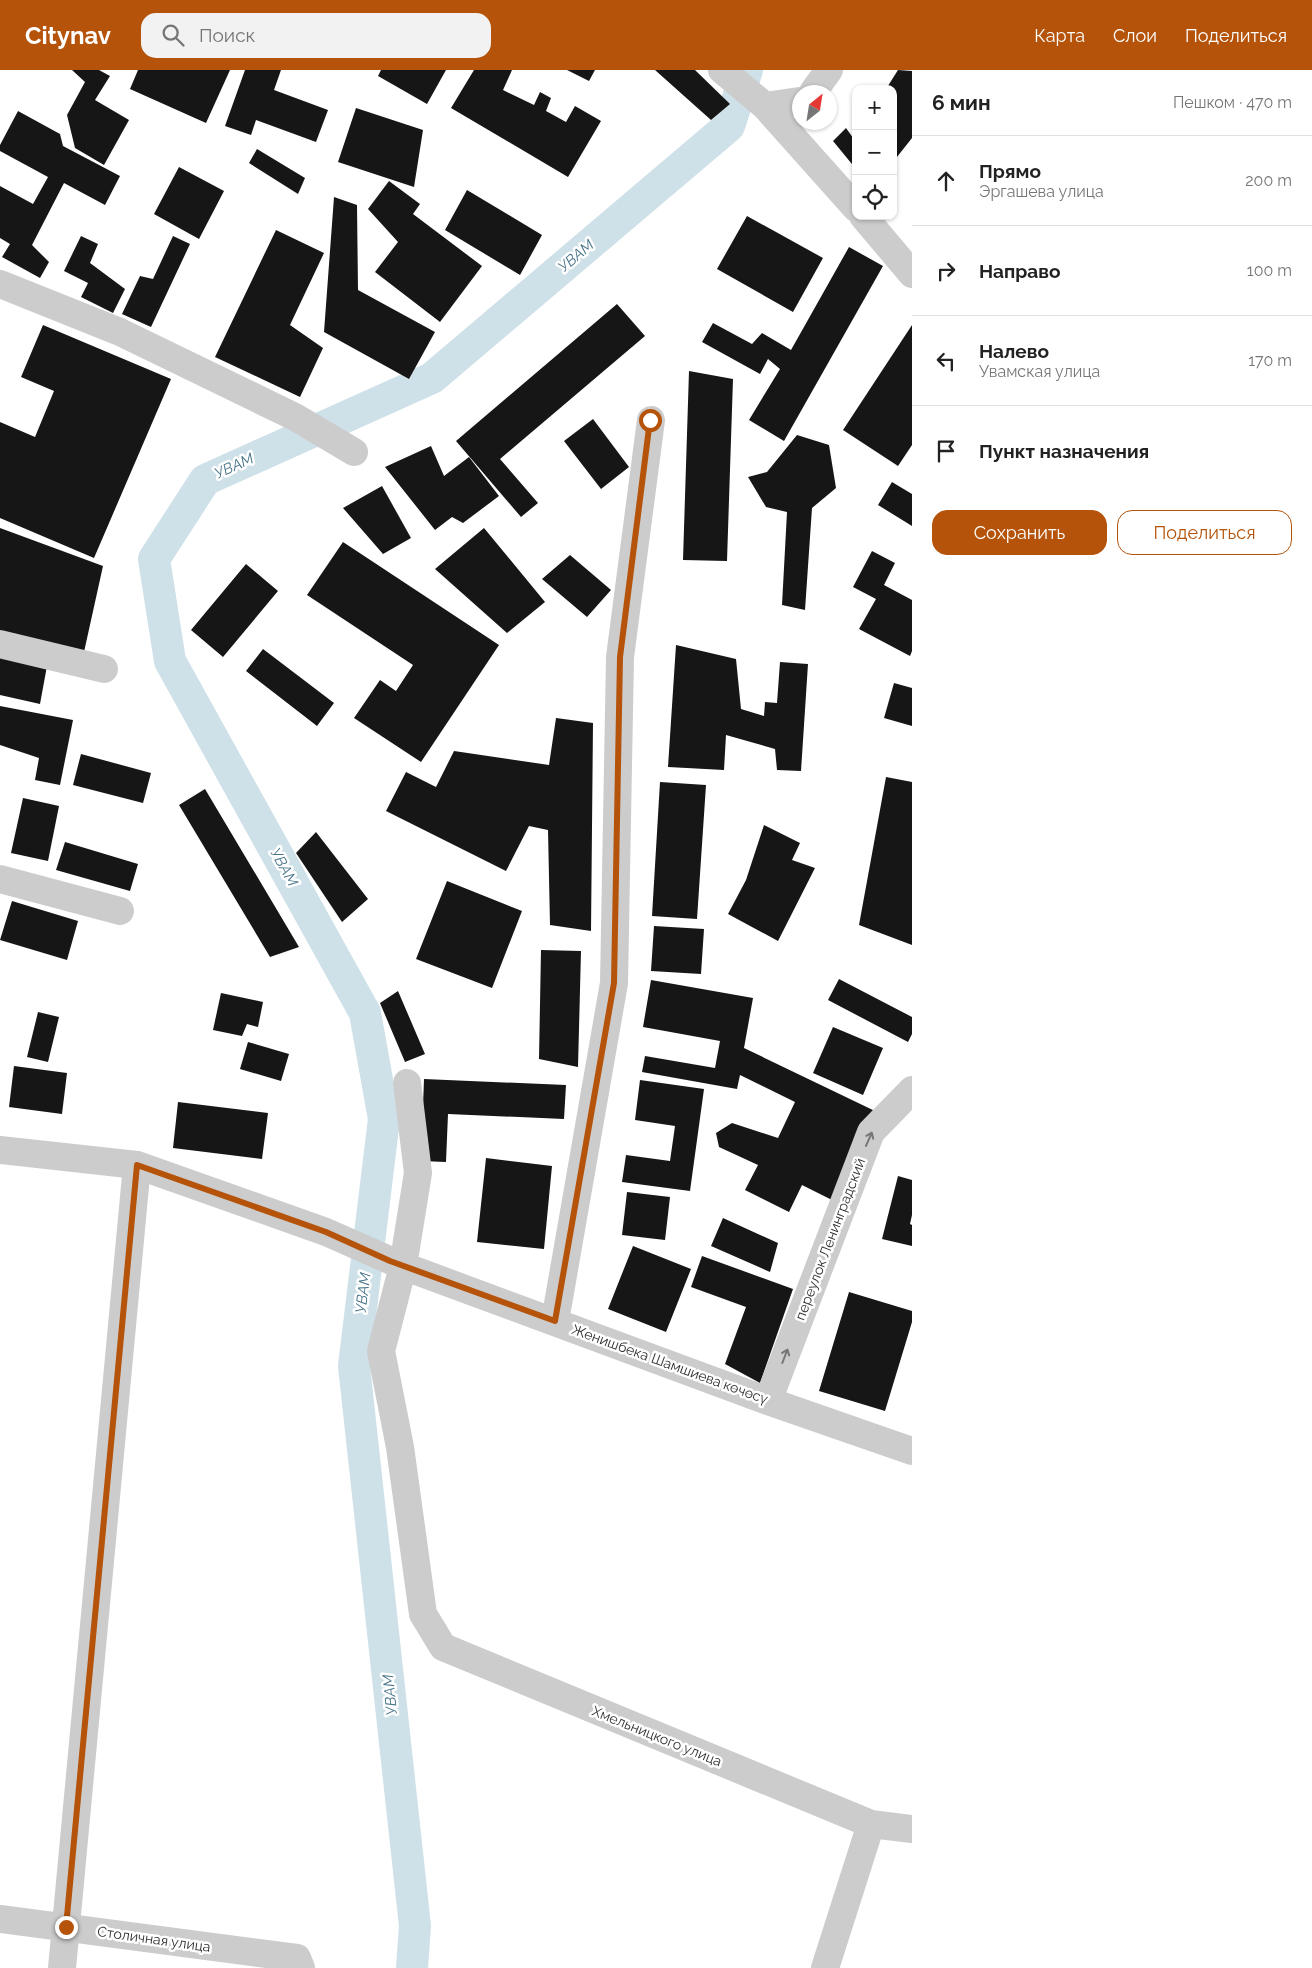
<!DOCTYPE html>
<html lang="ru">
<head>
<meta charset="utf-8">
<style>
  :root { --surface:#fff; --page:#f2f2f2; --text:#222; --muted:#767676; --line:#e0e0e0; --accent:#b45309 }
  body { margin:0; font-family:Raleway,sans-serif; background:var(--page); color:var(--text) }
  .controls { position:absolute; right:15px; top:15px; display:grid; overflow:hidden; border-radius:10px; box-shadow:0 1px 4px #0004 }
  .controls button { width:45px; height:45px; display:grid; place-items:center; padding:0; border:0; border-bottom:1px solid var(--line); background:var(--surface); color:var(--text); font:25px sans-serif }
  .compass { position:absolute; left:792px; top:15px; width:45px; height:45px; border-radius:50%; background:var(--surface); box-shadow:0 1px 4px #0004; rotate:30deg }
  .stop { position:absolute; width:15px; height:15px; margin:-11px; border:4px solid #b45309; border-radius:50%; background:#fff }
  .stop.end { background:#b45309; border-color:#fff; box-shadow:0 1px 5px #0008 }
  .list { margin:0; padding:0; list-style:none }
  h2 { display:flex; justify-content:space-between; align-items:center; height:65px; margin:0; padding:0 20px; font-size:21px }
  h2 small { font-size:16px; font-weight:400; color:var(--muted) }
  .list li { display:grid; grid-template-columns:32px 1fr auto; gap:15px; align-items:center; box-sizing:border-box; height:90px; padding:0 20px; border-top:1px solid var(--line) }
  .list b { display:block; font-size:19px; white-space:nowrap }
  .list p { margin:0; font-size:16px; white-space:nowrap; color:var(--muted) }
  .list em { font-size:16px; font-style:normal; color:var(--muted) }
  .actions { display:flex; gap:10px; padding:15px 20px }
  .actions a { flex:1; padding:11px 0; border:1px solid var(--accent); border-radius:15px; text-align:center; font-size:18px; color:var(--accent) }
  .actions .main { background:var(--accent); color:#fff }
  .icon { flex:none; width:28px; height:28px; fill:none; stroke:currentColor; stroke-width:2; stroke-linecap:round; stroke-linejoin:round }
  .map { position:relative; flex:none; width:912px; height:1898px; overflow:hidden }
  header { display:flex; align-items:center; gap:30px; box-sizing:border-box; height:70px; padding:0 25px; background:var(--accent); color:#fff }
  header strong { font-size:24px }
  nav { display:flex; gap:28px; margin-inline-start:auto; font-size:18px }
  .search { width:350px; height:45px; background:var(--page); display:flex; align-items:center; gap:12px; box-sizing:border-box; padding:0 18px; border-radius:15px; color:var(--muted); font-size:19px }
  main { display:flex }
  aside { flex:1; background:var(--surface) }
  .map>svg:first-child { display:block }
</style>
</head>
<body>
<header>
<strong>Citynav</strong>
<div class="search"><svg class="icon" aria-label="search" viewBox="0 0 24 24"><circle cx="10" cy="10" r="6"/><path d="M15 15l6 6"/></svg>Поиск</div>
<nav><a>Карта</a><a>Слои</a><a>Поделиться</a></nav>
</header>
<main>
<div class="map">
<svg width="912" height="1898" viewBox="0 0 912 1898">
  <rect width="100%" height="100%" fill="#fff"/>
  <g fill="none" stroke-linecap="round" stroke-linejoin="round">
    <path stroke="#cee0e8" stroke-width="32" d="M 412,1898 L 415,1856 L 354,1296 L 384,1049 L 365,943 L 170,591 L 154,489 L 205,410 L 432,308 L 729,56 L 747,0"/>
  </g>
  <path fill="#161616" d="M 72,0 L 99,0 L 110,6 L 95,30 L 129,50 L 104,95 L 75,78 L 67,45 L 85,12 Z
    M 138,0 L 230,0 L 206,53 L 130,19 Z
    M 245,0 L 281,0 L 274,20 L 328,40 L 316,72 L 256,50 L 251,65 L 225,56 Z
    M 381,0 L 446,0 L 427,34 L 378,6 Z
    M 474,0 L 512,0 L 503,20 L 534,35 L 540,22 L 551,28 L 546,41 L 566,52 L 575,36 L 601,51 L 568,107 L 451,38 Z
    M 567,0 L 595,0 L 589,11 Z
    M 655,0 L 695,0 L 730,34 L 711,50 Z
    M 898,0 L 912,1 L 912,68 L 893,92 L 893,19 L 886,19 Z
    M 356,38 L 423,60 L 414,117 L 338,92 Z
    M 18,41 L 60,64 L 63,76 L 120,106 L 105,135 L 64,113 L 32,175 L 49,192 L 40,208 L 2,187 L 10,174 L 0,168 L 0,116 L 33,134 L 48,107 L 0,81 L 0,75 Z
    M 846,58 L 856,72 L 856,99 L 833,71 Z
    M 257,79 L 305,108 L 298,124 L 249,93 Z
    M 179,97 L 224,121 L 199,169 L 154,144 Z
    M 389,111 L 420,134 L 413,144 L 482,196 L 440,252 L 375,202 L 398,172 L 368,139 Z
    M 467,120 L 542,165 L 520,205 L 445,160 Z
    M 334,127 L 357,135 L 358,220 L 435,262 L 409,309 L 324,262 Z
    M 747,146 L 823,188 L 793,242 L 717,199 Z
    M 276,160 L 324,183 L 290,255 L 323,278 L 300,327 L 215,287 Z
    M 81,166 L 98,174 L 90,193 L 125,219 L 113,243 L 81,227 L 88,213 L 64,201 Z
    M 173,166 L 190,174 L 151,257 L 122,244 L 140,206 L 153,209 Z
    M 849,177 L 883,196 L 784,371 L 749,350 L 780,299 L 768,289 L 760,304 L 702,272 L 713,253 L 752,274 L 762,263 L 791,280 Z
    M 617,234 L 645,266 L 500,389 L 538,433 L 521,447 L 456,371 Z
    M 43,255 L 171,309 L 94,488 L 0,448 L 0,352 L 35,367 L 54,321 L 21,307 Z
    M 912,255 L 912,375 L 898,396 L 843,360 Z
    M 689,301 L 733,309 L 727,491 L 683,490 Z
    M 593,349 L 629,397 L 601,419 L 564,371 Z
    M 797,365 L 829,375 L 836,418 L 812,438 L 805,540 L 782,535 L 787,442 L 766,437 L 748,407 L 767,402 Z
    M 431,376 L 444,406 L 469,387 L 499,426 L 463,453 L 452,447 L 435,460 L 385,397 Z
    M 892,412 L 912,424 L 912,456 L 878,435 Z
    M 382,416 L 411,468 L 383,484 L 343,438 Z
    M 0,458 L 103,496 L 84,582 L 0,563 Z
    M 484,458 L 545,532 L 507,563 L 435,499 Z
    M 343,472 L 499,575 L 421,692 L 354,648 L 380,610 L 396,621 L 413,595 L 307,525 Z
    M 872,481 L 895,493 L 884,515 L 912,530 L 912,581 L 910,586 L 859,559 L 876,529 L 853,517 Z
    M 570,485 L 611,520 L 587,547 L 542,509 Z
    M 246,494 L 278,521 L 223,587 L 191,560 Z
    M 676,575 L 736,589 L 741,639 L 764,646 L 765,632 L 777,633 L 780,592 L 808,594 L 801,701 L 777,700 L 775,679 L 726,665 L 724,700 L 668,697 Z
    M 263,579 L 334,633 L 317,656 L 246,601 Z
    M 0,587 L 47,596 L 40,634 L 0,625 Z
    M 894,613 L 912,618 L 912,656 L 884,648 Z
    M 0,636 L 73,650 L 60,715 L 35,710 L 39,688 L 0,675 Z
    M 556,648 L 593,653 L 591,861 L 550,855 L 548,760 L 529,756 L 506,801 L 386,741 L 406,702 L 436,717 L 454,681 L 549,695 Z
    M 81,684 L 151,703 L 143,733 L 73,715 Z
    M 886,707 L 912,712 L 912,875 L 859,855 Z
    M 660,712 L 706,715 L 697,849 L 652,846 Z
    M 205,719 L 299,877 L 270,887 L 179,735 Z
    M 23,728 L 59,736 L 48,791 L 11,783 Z
    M 764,755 L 800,773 L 792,790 L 815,798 L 778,871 L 728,844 L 746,810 Z
    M 316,762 L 368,829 L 342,852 L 296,783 Z
    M 65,772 L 138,794 L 130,821 L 56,800 Z
    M 447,811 L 522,841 L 492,918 L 416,889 Z
    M 12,831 L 78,851 L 67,890 L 0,870 Z
    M 654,856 L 704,859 L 701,904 L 651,901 Z
    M 541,880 L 581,881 L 578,997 L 539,989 Z
    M 839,909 L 912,947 L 912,964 L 908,972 L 828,930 Z
    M 651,910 L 753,928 L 744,978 L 877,1042 L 834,1131 L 802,1115 L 789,1142 L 745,1120 L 758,1095 L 719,1077 L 716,1063 L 732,1053 L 778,1068 L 795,1032 L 740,1005 L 737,1019 L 642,1002 L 645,986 L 715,998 L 720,971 L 643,957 Z
    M 398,921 L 425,984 L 405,992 L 380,933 Z
    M 221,923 L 263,932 L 258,957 L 247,954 L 242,966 L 213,960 Z
    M 38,942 L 59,947 L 48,992 L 27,987 Z
    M 833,957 L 883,978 L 863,1025 L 813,1003 Z
    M 248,972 L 289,984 L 281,1011 L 240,999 Z
    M 14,996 L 67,1003 L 62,1044 L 9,1037 Z
    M 424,1009 L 566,1015 L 564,1049 L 448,1044 L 446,1092 L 421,1091 Z
    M 640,1010 L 704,1019 L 690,1121 L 622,1112 L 626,1085 L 670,1091 L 675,1056 L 635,1050 Z
    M 178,1032 L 268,1043 L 262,1089 L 173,1078 Z
    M 486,1088 L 552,1096 L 544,1179 L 477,1172 Z
    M 898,1106 L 912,1110 L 912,1145 L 910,1154 L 912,1155 L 912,1176 L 882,1169 Z
    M 627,1122 L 670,1127 L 665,1170 L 622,1165 Z
    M 723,1148 L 778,1173 L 770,1202 L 711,1176 Z
    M 633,1176 L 691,1199 L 666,1262 L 608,1239 Z
    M 702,1186 L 793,1219 L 760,1313 L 725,1294 L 746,1237 L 691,1217 Z
    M 849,1222 L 912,1241 L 912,1252 L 885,1341 L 819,1321 Z"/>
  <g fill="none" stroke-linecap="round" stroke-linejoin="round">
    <path stroke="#ccc" stroke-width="28" d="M 722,0 L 765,36 L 856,138
      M 813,22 L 829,0
      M 765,36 L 799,31
      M 863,146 L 912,204
      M 0,214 L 120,262 L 295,347 L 354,382
      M 0,574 L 104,599
      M 0,809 L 120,841
      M 407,1013 L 418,1103 L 403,1196 L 381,1281 L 400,1377 L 423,1544 L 443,1577 L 871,1754 L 912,1759
      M 0,1080 L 137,1095 L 326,1162 L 403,1196 L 768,1331 L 912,1381
      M 555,1251 L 614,913 L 620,587 L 651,350
      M 768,1331 L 871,1062 L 912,1020
      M 0,1849 L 297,1888 L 301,1898
      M 62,1898 L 137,1095
      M 825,1898 L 871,1754"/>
  </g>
  <defs><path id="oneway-shaft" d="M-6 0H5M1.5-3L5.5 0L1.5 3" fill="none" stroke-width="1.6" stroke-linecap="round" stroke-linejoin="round" transform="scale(1.25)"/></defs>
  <g stroke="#767676">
    <use href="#oneway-shaft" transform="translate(869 1069) rotate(-66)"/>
    <use href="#oneway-shaft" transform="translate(785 1286) rotate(-69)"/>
  </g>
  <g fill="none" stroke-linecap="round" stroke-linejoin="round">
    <path stroke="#b45309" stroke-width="6" d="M 66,1857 L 137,1095 L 326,1162 L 390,1191 L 555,1251 L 614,913 L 620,587 L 650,350"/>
  </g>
  <g text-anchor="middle" stroke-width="5" stroke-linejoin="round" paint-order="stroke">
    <g font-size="14" fill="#2f2f2f" stroke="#fff">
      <text transform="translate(830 1169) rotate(-69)" y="5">переулок Ленинградский</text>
      <text transform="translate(670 1294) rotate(20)" y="5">Женишбека Шамшиева көчөсү</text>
      <text transform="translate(657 1666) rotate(22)" y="5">Хмельницкого улица</text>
      <text transform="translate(154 1869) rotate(8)" y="5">Столичная улица</text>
    </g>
    <g font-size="15" font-style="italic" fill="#467388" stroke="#fff">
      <text transform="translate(576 186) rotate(-40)" y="5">УВАМ</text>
      <text transform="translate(234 396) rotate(-24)" y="5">УВАМ</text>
      <text transform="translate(284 797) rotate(61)" y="5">УВАМ</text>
      <text transform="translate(363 1223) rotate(-83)" y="5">УВАМ</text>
      <text transform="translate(390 1625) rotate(-96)" y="5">УВАМ</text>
    </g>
  </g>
</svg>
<div class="controls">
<button>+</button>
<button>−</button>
<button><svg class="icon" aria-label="locate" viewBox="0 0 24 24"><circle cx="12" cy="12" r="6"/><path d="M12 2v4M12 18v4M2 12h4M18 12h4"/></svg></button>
</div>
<svg class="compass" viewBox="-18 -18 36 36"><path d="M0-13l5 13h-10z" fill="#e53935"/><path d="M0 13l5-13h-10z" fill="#767676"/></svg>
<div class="stop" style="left:650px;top:350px"></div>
<div class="stop end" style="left:66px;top:1857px"></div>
</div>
<aside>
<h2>6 мин<small>Пешком · 470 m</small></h2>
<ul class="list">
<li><svg class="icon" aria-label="ahead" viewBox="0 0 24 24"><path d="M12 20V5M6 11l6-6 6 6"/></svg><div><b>Прямо</b><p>Эргашева улица</p></div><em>200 m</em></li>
<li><svg class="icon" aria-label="right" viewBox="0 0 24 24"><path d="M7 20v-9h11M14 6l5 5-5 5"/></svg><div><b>Направо</b></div><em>100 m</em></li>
<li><svg class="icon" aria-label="left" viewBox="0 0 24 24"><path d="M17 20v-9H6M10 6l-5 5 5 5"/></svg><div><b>Налево</b><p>Увамская улица</p></div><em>170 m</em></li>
<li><svg class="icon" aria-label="arrive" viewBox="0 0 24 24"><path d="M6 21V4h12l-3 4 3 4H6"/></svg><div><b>Пункт назначения</b></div></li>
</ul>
<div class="actions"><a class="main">Сохранить</a><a>Поделиться</a></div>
</aside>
</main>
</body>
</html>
